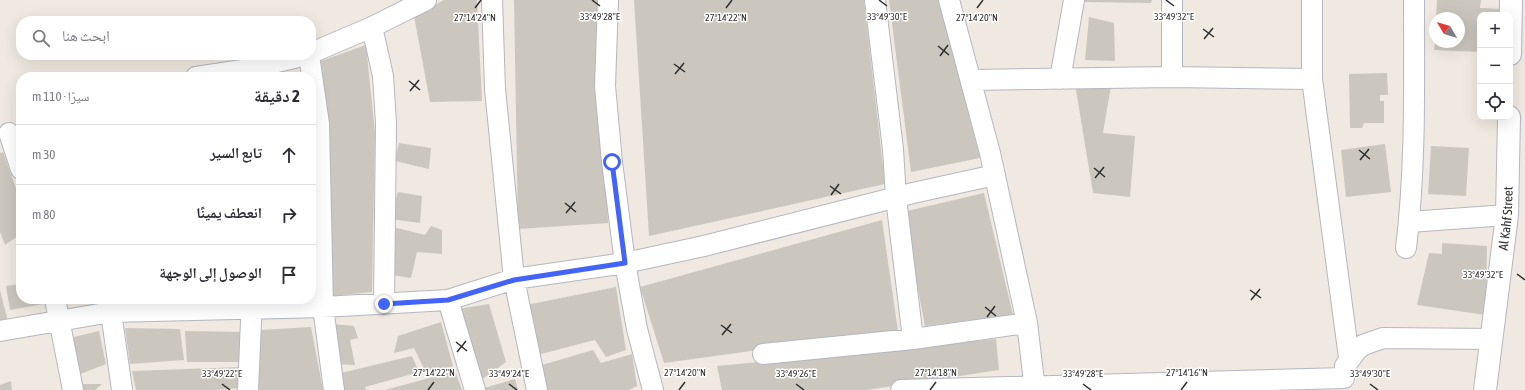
<!DOCTYPE html>
<html lang="ar">
<head>
<meta charset="utf-8">
<style>
  :root { --surface:#fff; --page:#f2f2f3; --text:#2b2b33; --muted:#7c7c81; --line:#e1e1e2 }
  body { margin:0; font-family:"Asap Condensed","Noto Naskh Arabic",sans-serif; background:var(--page); color:var(--text); direction:rtl }
  .controls { position:absolute; right:12px; top:12px; display:grid; overflow:hidden; border-radius:8px; box-shadow:0 4px 16px #0002 }
  .controls button { width:36px; height:36px; display:grid; place-items:center; padding:0; border:0; border-bottom:1px solid var(--line); background:var(--surface); color:var(--text); font:20px sans-serif }
  .compass { position:absolute; left:1429px; top:12px; width:36px; height:36px; border-radius:50%; background:var(--surface); box-shadow:0 4px 16px #0002; rotate:308deg }
  .stop { position:absolute; width:12px; height:12px; margin:-9px; border:3px solid #4264fb; border-radius:50%; background:#fff }
  .stop.end { background:#4264fb; border-color:#fff; box-shadow:0 1px 4px #0008 }
  .list { margin:0; padding:0; list-style:none }
  h2 { display:flex; justify-content:space-between; align-items:center; height:52px; margin:0; padding:0 16px; font-size:17px }
  h2 small { font-size:13px; font-weight:400; color:var(--muted) }
  .list li { display:grid; grid-template-columns:26px 1fr auto; gap:12px; align-items:center; box-sizing:border-box; height:60px; padding:0 16px; border-top:1px solid var(--line) }
  .list b { display:block; font-size:15px; white-space:nowrap }
  .list em { font-size:13px; font-style:normal; color:var(--muted) }
  .icon { flex:none; width:22px; height:22px; fill:none; stroke:currentColor; stroke-width:2; stroke-linecap:round; stroke-linejoin:round }
  .map { position:relative; flex:none; width:1525px; height:390px; overflow:hidden; direction:ltr }
  .search { position:absolute; background:var(--surface); box-shadow:0 4px 16px #0002; left:16px; top:16px; width:300px; height:44px; display:flex; align-items:center; gap:10px; box-sizing:border-box; padding:0 14px; border-radius:16px; color:var(--muted); font-size:15px }
  .panel { position:absolute; background:var(--surface); box-shadow:0 4px 16px #0002; left:16px; top:72px; width:300px; height:232px; border-radius:16px; direction:rtl }
  .map>svg:first-child { display:block }
</style>
</head>
<body>
<div class="map">
<svg width="1525" height="390" viewBox="0 0 1525 390">
  <rect width="100%" height="100%" fill="#efe9e1"/>
  <path fill="#cbc7bf" d="M 444,0 L 477,0 L 482,101 L 430,102 L 414,16 Z
    M 514,0 L 600,0 L 608,223 L 518,229 Z
    M 634,0 L 864,0 L 885,184 L 649,236 Z
    M 889,0 L 939,0 L 980,158 L 911,172 Z
    M 1084,0 L 1152,0 L 1151,3 L 1084,2 Z
    M 1437,0 L 1481,0 L 1480,8 L 1504,9 L 1504,15 L 1480,15 L 1480,52 L 1434,50 L 1435,42 L 1459,42 L 1459,18 L 1436,18 Z
    M 1089,17 L 1114,23 L 1115,61 L 1085,60 Z
    M 366,45 L 375,133 L 372,292 L 331,296 L 321,61 Z
    M 301,73 L 301,77 L 286,77 Z
    M 1387,73 L 1388,95 L 1380,95 L 1380,101 L 1384,101 L 1384,123 L 1364,123 L 1362,128 L 1350,128 L 1349,74 Z
    M 1075,84 L 1111,86 L 1103,133 L 1135,136 L 1130,197 L 1093,193 Z
    M 399,143 L 431,148 L 429,169 L 395,161 Z
    M 1385,144 L 1391,192 L 1346,197 L 1341,150 Z
    M 1431,146 L 1469,148 L 1466,196 L 1428,194 Z
    M 3,152 L 21,202 L 21,234 L 5,245 L 0,232 L 0,153 Z
    M 398,192 L 422,196 L 420,223 L 390,219 Z
    M 984,193 L 1013,315 L 925,326 L 903,212 Z
    M 882,220 L 898,331 L 664,363 L 640,287 Z
    M 385,225 L 425,235 L 431,226 L 442,230 L 442,254 L 417,252 L 411,278 L 385,274 Z
    M 1442,243 L 1487,246 L 1486,315 L 1417,305 L 1429,253 L 1442,254 Z
    M 21,284 L 21,299 L 48,299 L 49,303 L 10,310 L 6,286 Z
    M 616,287 L 626,350 L 606,357 L 595,340 L 537,355 L 526,305 Z
    M 0,290 L 8,322 L 0,324 Z
    M 71,299 L 143,299 L 143,300 L 73,303 Z
    M 489,304 L 506,362 L 481,380 L 458,309 Z
    M 441,322 L 453,366 L 428,377 L 414,348 L 394,353 L 398,336 Z
    M 334,324 L 354,326 L 358,338 L 350,340 L 355,365 L 331,364 Z
    M 311,327 L 323,390 L 257,390 L 260,330 Z
    M 125,328 L 180,329 L 184,360 L 130,364 Z
    M 99,331 L 106,364 L 78,375 L 70,338 Z
    M 185,331 L 245,332 L 244,362 L 187,362 Z
    M 996,339 L 999,370 L 867,390 L 722,390 L 717,366 Z
    M 593,350 L 601,363 L 632,354 L 637,386 L 629,390 L 545,390 L 542,365 Z
    M 412,356 L 419,372 L 365,387 L 366,390 L 342,390 L 341,373 Z
    M 242,367 L 244,388 L 213,390 L 136,390 L 132,371 Z
    M 455,371 L 462,390 L 385,390 Z
    M 515,379 L 518,390 L 485,390 L 484,388 Z
    M 11,381 L 12,390 L 0,390 L 0,385 Z
    M 80,384 L 102,384 L 95,390 L 81,390 Z"/>
  <g fill="none" stroke-linecap="round" stroke-linejoin="round">
    <g stroke="#b4b7c1" stroke-width="22">
      <path id="minor" d="M 492,0 L 495,89 L 514,279 L 537,390
        M 608,0 L 605,86 L 612,162 L 625,263 L 637,329 L 653,390
        M 875,0 L 893,149 L 896,198 L 913,339
        M 949,0 L 990,153 L 1027,323 L 1035,390
        M 1312,0 L 1312,79 L 1349,358
        M 372,27 L 426,0
        M 311,53 L 372,27 L 383,76 L 386,123 L 384,304
        M 309,55 L 319,124 L 323,307 L 334,390
        M 196,77 L 249,69 L 306,55
        M 1172,77 L 1172,0
        M 1060,79 L 1074,0
        M 971,80 L 1172,77 L 1312,79
        M 9,133 L 21,169
        M 1409,222 L 1507,215
        M 1406,248 C 1416,166 1414,83 1414,0
        M 55,299 L 73,390
        M 448,300 L 475,390
        M 111,312 L 122,390
        M 0,331 L 111,312 L 323,307 L 448,300 L 514,279 L 625,263 L 704,246 L 913,193 L 995,175
        M 763,354 L 913,339 L 1027,323
        M 1345,366 L 1356,351 L 1363,345 L 1383,338 L 1492,339
        M 248,390 L 252,299
        M 901,390 L 1344,378"/>
    </g>
    <g stroke="#b4b7c1" stroke-width="24">
      <g id="secondary">
        <path d="M 1510,54 L 1511,0"/>
        <path id="s1" d="M 1485,390 L 1507,215 L 1509,117"/>
      </g>
    </g>
    <use href="#minor" stroke="#fff" stroke-width="20"/>
    <use href="#secondary" stroke="#fff" stroke-width="22"/>
  </g>
  <g fill="none" stroke-linecap="round" stroke-linejoin="round">
    <path stroke="#4264fb" stroke-width="5" d="M 384,304 L 448,300 L 514,280 L 625,263 L 612,162"/>
  </g>
  <path fill="none" stroke="#2e2e2e" stroke-width="1.5" d="M 592,0 L 600,6M 879,0 L 887,6M 1166,0 L 1174,6M 475,8 L 481,0M 726,8 L 732,0M 977,8 L 983,0M 1203,29 L 1214,37M 1204,39 L 1213,28M 938,46 L 949,55M 940,56 L 948,45M 674,64 L 685,72M 675,74 L 684,63M 409,81 L 420,90M 410,91 L 419,80M 1359,150 L 1370,159M 1360,160 L 1369,149M 1094,168 L 1105,177M 1095,178 L 1104,167M 830,186 L 841,194M 831,195 L 839,184M 565,203 L 576,212M 566,213 L 575,202M 1517,274 L 1525,280M 1250,290 L 1261,298M 1251,300 L 1260,289M 985,307 L 996,316M 987,317 L 995,306M 721,325 L 732,333M 722,335 L 731,324M 456,342 L 467,351M 457,352 L 466,341M 222,384 L 230,390M 509,384 L 517,390M 796,384 L 804,390M 1083,384 L 1091,390M 1370,384 L 1378,390M 428,390 L 434,382M 679,390 L 685,382M 930,390 L 936,382M 1181,390 L 1187,382"/>
  <g text-anchor="middle" stroke-width="3" stroke-linejoin="round" paint-order="stroke">
    <g font-size="13" fill="#2e2e2e" stroke="#fff">
      <text dy="5" stroke="none"><textPath href="#s1" startOffset="173">Al Kahf Street</textPath></text>
    </g>
  </g>
  <g font-size="10" text-anchor="middle" fill="#2e2e2e" stroke="#fff" stroke-width="3" stroke-linejoin="round" paint-order="stroke">
    <text x="600" y="20">33°49'28"E</text>
    <text x="887" y="20">33°49'30"E</text>
    <text x="1174" y="20">33°49'32"E</text>
    <text x="475" y="21">27°14'24"N</text>
    <text x="726" y="21">27°14'22"N</text>
    <text x="977" y="21">27°14'20"N</text>
    <text x="1483" y="278">33°49'32"E</text>
    <text x="434" y="376">27°14'22"N</text>
    <text x="685" y="376">27°14'20"N</text>
    <text x="936" y="376">27°14'18"N</text>
    <text x="1187" y="376">27°14'16"N</text>
    <text x="222" y="377">33°49'22"E</text>
    <text x="509" y="377">33°49'24"E</text>
    <text x="796" y="377">33°49'26"E</text>
    <text x="1083" y="377">33°49'28"E</text>
    <text x="1370" y="377">33°49'30"E</text>
  </g>
</svg>
<div class="controls">
<button>+</button>
<button>−</button>
<button><svg class="icon" aria-label="locate" viewBox="0 0 24 24"><circle cx="12" cy="12" r="6"/><path d="M12 2v4M12 18v4M2 12h4M18 12h4"/></svg></button>
</div>
<svg class="compass" viewBox="-18 -18 36 36"><path d="M0-13l5 13h-10z" fill="#e53935"/><path d="M0 13l5-13h-10z" fill="#7c7c81"/></svg>
<div class="stop" style="left:612px;top:162px"></div>
<div class="stop end" style="left:384px;top:304px"></div>
<div class="search"><svg class="icon" aria-label="search" viewBox="0 0 24 24"><circle cx="10" cy="10" r="6"/><path d="M15 15l6 6"/></svg>ابحث هنا</div>
<section class="panel">
<h2>2 دقيقة<small>سيرًا · 110 m</small></h2>
<ul class="list">
<li><svg class="icon" aria-label="ahead" viewBox="0 0 24 24"><path d="M12 20V5M6 11l6-6 6 6"/></svg><div><b>تابع السير</b></div><em>30 m</em></li>
<li><svg class="icon" aria-label="right" viewBox="0 0 24 24"><path d="M7 20v-9h11M14 6l5 5-5 5"/></svg><div><b>انعطف يمينًا</b></div><em>80 m</em></li>
<li><svg class="icon" aria-label="arrive" viewBox="0 0 24 24"><path d="M6 21V4h12l-3 4 3 4H6"/></svg><div><b>الوصول إلى الوجهة</b></div></li>
</ul>
</section>
</div>
</body>
</html>
